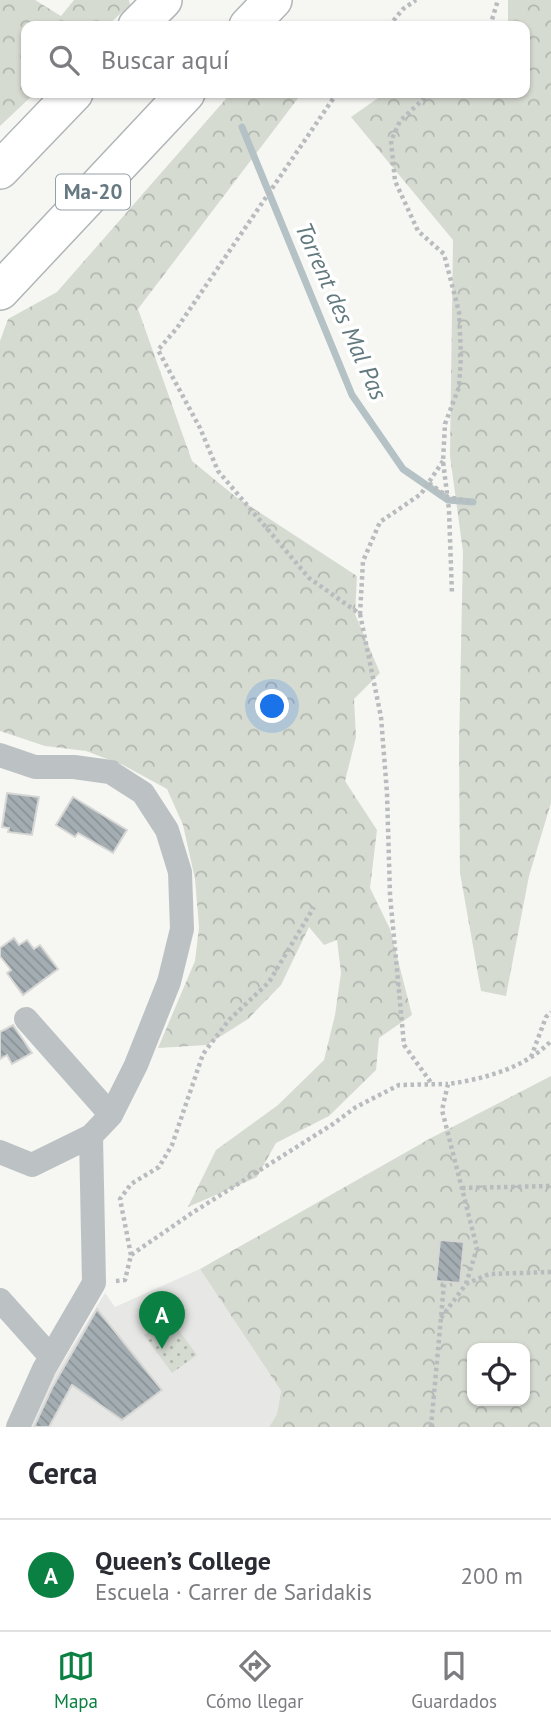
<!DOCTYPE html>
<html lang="es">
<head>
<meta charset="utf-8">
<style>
  :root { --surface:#fff; --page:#f2f2f3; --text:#2b2b33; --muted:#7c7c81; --line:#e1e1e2; --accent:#0b8043 }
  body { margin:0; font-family:"PT Sans",sans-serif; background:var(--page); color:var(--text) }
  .controls { position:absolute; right:21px; bottom:21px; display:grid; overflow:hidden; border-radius:14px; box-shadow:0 2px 5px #0004 }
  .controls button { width:63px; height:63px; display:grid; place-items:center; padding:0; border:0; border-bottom:2px solid var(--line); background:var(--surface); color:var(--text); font:35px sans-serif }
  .you { position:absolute; left:273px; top:707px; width:24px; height:24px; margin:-18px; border:5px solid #fff; border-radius:50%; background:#1a73e8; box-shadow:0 0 0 10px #1a73e833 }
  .badge { display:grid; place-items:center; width:46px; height:46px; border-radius:50%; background:var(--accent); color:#fff; font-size:23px; font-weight:700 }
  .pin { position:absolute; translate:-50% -58px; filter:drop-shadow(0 2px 4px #0008) }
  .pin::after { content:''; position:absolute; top:37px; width:24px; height:21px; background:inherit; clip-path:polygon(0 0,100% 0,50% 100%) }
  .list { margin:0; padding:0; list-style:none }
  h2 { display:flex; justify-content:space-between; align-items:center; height:91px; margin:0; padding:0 28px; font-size:30px }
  h2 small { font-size:23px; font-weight:400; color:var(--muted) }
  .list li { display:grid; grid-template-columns:46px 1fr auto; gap:21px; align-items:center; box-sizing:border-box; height:112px; padding:0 28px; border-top:2px solid var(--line) }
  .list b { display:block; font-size:26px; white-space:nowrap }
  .list p { margin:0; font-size:23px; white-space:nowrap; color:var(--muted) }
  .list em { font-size:23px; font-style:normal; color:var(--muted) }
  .icon { flex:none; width:38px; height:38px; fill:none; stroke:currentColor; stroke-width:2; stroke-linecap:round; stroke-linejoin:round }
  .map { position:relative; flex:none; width:551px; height:1427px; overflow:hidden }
  .search { position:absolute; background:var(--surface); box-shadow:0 2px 5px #0004; left:21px; right:21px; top:21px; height:77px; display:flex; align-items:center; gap:18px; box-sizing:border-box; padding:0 24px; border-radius:14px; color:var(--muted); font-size:26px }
  .sheet { height:203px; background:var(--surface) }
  nav { display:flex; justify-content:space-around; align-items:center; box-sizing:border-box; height:98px; border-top:2px solid var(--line); background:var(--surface); font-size:19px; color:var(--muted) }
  nav a { display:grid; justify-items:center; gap:4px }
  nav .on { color:var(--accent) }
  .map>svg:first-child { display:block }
</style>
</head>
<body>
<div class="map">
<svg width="551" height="1427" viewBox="0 0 551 1427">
  <defs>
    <pattern id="forest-crowns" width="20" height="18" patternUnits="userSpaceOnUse" patternTransform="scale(1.75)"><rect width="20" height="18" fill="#d6dbd2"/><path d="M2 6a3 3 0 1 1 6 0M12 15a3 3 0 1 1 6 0" fill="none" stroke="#b1b6b0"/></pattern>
    <pattern id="park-dots" width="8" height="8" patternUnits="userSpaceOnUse" patternTransform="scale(1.75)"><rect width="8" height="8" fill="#d6dbd2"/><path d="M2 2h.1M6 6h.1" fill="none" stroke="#b1b6b0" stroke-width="1.8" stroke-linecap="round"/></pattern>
    <pattern id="building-back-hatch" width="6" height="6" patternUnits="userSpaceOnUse" patternTransform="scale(1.75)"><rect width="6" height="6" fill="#a4aeb2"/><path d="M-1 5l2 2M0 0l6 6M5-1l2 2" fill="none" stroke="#899296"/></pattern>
  </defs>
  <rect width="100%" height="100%" fill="#f6f6f3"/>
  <path fill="#e7e7e6" d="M 200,1269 L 281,1391 L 277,1414 L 269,1427 L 29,1427 L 43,1394 L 105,1293 L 115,1307 Z"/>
  <path fill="url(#forest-crowns)" fill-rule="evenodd" d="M 0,0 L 35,0 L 61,16 L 74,0 L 129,0 L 130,5 L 107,26 L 26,26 L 26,93 L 35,93 L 0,126 Z
    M 508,0 L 551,0 L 551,803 L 529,876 L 506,996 L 481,991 L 460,873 L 459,746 L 463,552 L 450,456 L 453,240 L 351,117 L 381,96 L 525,93 L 525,26 L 508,26 Z
    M 231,93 L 302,93 L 138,309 L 192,461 L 236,497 L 357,576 L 355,614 L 380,673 L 354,699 L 356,737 L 345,781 L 377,830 L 370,888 L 390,929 L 412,1015 L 379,1038 L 376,1070 L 329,1116 L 276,1143 L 257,1177 L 188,1207 L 216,1150 L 278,1105 L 324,1060 L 335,1015 L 341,973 L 337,940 L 324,945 L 309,927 L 281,985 L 248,1019 L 207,1045 L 158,1048 L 195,961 L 199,927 L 195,879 L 183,825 L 167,789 L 123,765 L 86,751 L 45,746 L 0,731 L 0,341 L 8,319 L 57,292 Z
    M 551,1076 L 551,1427 L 269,1427 L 277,1414 L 281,1391 L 200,1269 L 431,1138 ZM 472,1348 L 525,1348 L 525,1401 L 472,1401 Z"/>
  <path fill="url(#park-dots)" d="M 169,1317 L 197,1355 L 172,1373 L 144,1335 Z"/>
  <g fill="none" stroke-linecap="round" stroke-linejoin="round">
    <path stroke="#b4c2c5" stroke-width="7" d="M 242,127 L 352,395 L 403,469 L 448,500 L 473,502"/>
  </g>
  <path fill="url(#building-back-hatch)" stroke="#d7d7d5" stroke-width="2" d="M 7,793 L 39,797 L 32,835 L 8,832 L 9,828 L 2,827 Z
    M 73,797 L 127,830 L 113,853 L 78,833 L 75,837 L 56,825 Z
    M 14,938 L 19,945 L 27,940 L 34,949 L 40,945 L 58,969 L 23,995 L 7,973 L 11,970 L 0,956 L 0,948 Z
    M 13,1025 L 32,1053 L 12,1064 L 7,1055 L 0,1059 L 0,1032 Z
    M 440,1240 L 464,1242 L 460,1283 L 436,1281 Z
    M 97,1309 L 162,1390 L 122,1420 L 72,1385 L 49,1427 L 34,1427 L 52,1388 Z"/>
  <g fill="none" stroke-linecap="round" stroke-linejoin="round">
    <g stroke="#b0b5b7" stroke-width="40">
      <path id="highway" d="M 137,26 L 163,0
        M 248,26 L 273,0
        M 0,170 L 74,93
        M 0,291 L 186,93"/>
    </g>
    <path stroke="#b9bcbe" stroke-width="4.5" stroke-dasharray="3.5 3.5" stroke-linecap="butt" d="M 389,26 L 403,9 L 416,0
      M 490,26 L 498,0
      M 337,93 L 177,328 L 158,350 L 200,428 L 218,471 L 309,578 L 360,614 L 363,561 L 380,522 L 421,494 L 443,461
      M 430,93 L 400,121 L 391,141 L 395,181 L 418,231 L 444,254 L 459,312 L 461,357 L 459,387 L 445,424 L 443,461 L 449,510 L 452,595
      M 429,483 L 448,497 L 473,502
      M 360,614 L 381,717 L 387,793 L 390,895 L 404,1045 L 432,1084
      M 531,1057 L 546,1017 L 551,1012
      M 462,1188 L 551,1186
      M 131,1255 L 120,1199 L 131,1184 L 159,1167 L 172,1145 L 203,1054 L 229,1020 L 269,982 L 314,907
      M 116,1281 L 125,1280 L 131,1255 L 192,1213 L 333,1124 L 356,1107 L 399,1085 L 448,1084
      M 466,1284 L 477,1248 L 442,1110 L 448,1084 C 484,1079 525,1068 551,1041
      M 441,1318 L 466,1284 L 489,1274 L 551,1272
      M 431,1427 L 444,1284"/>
    <path stroke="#bcc2c4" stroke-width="24" d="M 0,755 L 35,767 L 74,767 L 110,772 L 143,793 L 167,830 L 180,872 L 182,929 L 169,982 L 136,1065 L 111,1115 L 91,1136 L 32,1165 L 0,1152
      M 26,1019 L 111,1115
      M 0,1300 L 51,1357
      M 18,1427 L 44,1369 L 94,1283 L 91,1136"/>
    <use href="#highway" stroke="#fff" stroke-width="37"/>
  </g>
  <g text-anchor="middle" stroke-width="7" stroke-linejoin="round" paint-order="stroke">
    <rect fill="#fff" stroke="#94a1a8" stroke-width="2" x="56" y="174.5" width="74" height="35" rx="5"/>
    <g font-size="21" font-weight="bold" fill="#667982">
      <text x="93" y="199">Ma-20</text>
    </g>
    <g font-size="24" font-style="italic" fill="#627a7f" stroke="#fff">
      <text transform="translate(341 311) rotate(66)" y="8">Torrent des Mal Pas</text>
    </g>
  </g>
</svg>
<div class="controls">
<button><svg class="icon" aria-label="locate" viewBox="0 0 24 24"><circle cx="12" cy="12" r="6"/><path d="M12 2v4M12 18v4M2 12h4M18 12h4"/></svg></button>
</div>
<div class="you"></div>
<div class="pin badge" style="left:162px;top:1349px">A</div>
<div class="search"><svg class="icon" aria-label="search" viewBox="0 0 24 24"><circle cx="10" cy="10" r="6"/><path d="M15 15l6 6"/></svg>Buscar aquí</div>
</div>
<section class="sheet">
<h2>Cerca<small></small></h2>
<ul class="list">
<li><span class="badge">A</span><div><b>Queen’s College</b><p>Escuela · Carrer de Saridakis</p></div><em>200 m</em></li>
</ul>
</section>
<nav>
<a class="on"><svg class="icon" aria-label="map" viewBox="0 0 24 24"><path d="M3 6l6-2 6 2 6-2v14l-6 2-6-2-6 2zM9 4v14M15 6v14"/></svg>Mapa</a>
<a><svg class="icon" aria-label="directions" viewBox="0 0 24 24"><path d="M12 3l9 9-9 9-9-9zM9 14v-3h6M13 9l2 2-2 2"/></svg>Cómo llegar</a>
<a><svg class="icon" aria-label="saved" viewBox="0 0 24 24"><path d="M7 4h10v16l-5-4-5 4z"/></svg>Guardados</a>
</nav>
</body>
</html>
